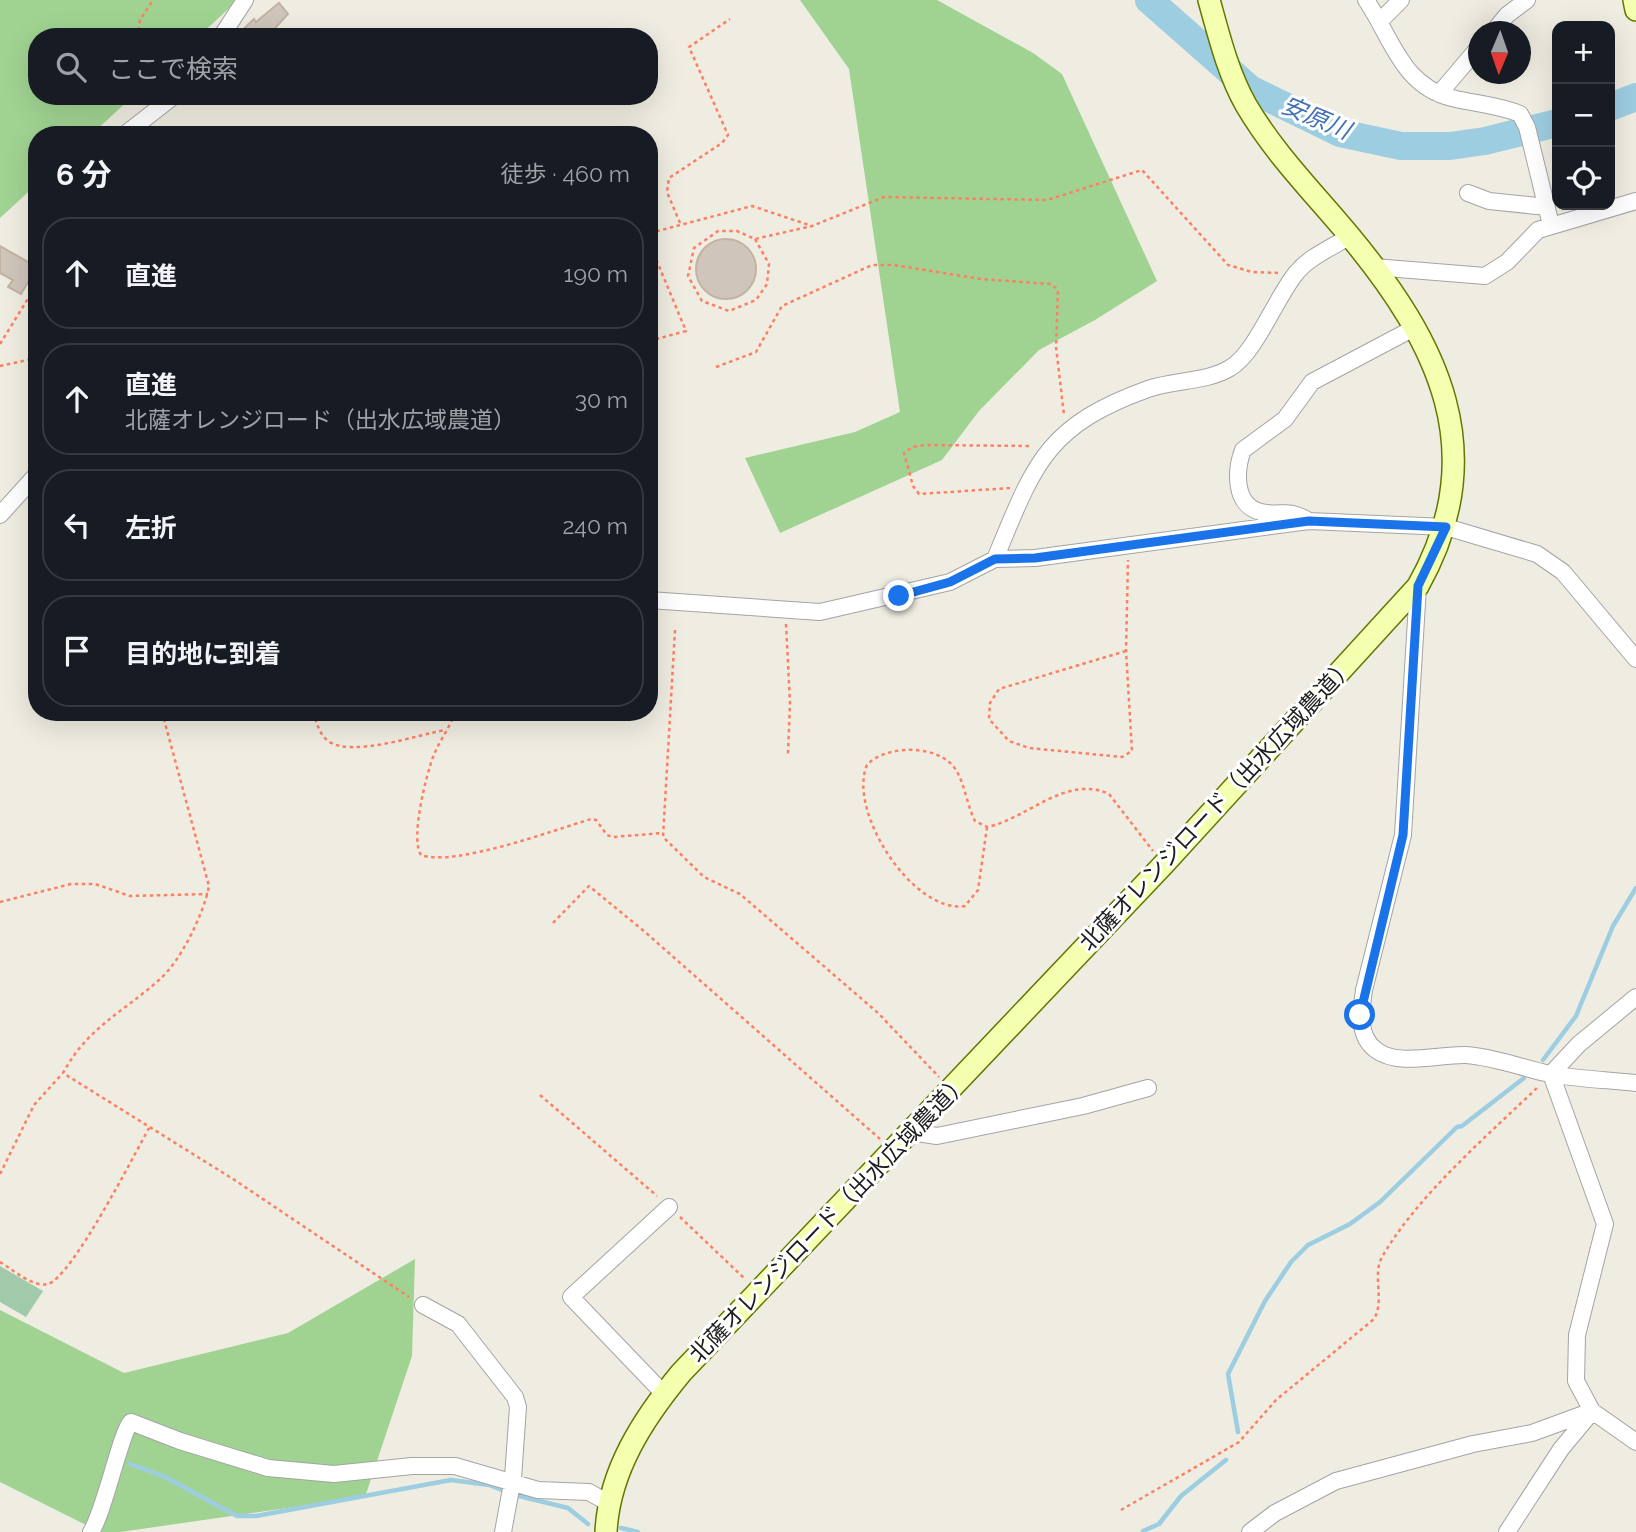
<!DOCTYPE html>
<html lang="ja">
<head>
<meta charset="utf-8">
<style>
  :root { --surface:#171b24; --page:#242831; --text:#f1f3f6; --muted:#9ea1a6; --line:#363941 }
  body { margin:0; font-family:Raleway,"Noto Sans JP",sans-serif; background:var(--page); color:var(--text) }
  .controls { position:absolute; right:21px; top:21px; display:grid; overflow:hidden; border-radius:14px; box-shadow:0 7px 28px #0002 }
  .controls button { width:63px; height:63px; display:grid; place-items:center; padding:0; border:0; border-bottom:2px solid var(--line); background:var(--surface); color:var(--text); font:35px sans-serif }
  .compass { position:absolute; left:1468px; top:21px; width:63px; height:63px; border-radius:50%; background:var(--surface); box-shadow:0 7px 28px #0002; rotate:182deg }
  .stop { position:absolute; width:21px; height:21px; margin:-16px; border:5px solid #1a73e8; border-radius:50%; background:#fff }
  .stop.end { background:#1a73e8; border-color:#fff; box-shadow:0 2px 7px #0008 }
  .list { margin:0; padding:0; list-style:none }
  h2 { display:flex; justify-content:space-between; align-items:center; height:91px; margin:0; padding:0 28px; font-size:30px }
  h2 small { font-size:23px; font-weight:400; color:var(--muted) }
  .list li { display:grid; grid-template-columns:46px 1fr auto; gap:21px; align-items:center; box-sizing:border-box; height:112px; margin:0 14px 14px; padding:0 14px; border:2px solid var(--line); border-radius:28px }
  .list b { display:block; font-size:26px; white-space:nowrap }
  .list p { margin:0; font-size:23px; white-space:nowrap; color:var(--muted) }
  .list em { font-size:23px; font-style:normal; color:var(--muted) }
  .icon { flex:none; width:38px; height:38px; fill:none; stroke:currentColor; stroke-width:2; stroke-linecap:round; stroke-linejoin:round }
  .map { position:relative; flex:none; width:1636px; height:1532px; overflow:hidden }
  .search { position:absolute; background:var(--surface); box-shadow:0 7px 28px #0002; left:28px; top:28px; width:630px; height:77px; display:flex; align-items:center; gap:18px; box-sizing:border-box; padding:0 24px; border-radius:28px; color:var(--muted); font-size:26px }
  .panel { position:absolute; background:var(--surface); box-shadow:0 7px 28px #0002; left:28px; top:126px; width:630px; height:595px; border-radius:28px }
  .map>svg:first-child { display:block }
</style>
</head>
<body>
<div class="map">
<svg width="1636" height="1532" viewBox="0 0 1636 1532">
  <rect width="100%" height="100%" fill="#efece1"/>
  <path fill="#a0d392" d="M 0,0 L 238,0 L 198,37 L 37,37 L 37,96 L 133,96 L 91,135 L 37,135 L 37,184 L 0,218 Z
    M 800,0 L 937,0 L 1033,53 L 1062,74 L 1157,281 L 1095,320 L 1039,350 L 979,411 L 942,460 L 780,533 L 745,458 L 855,432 L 900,412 L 849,69 Z
    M 415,1259 L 412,1356 L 365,1497 L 120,1532 L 100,1532 L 0,1482 L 0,1310 L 124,1373 L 288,1333 Z"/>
  <path fill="#a0caaa" d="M 0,1266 L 43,1291 L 26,1317 L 0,1302 Z"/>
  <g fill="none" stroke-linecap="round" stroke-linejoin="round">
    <path stroke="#9dcde1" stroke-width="4.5" d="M 1543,1060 L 1576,1016 L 1613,926 L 1636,888
      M 1238,1432 L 1228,1374 L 1265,1301 L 1291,1262 L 1308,1245 L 1350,1224 L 1380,1202 L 1457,1127 L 1462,1126 L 1524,1078
      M 130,1464 L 163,1476 L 237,1516 L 256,1516 L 451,1480 L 489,1485 L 507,1492
      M 515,1495 L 568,1508 L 588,1524
      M 621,1528 L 638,1532
      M 1143,1531 L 1159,1524 L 1181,1496 L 1226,1460"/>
    <path stroke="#9dcde1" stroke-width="28" d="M 1149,0 L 1250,89 L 1340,133 L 1401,146 L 1450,146 L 1485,141 L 1557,123
      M 1610,107 L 1636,97"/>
  </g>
  <path fill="#cfc5ba" stroke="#c2b3a2" stroke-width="2" d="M 279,3 L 288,14 L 267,37 L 235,37 L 254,19 L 256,22 Z
    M696 269a30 30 0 1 1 60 0a30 30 0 1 1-60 0Z
    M 0,246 L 37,267 L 21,294 L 8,287 L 13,280 L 0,273 Z"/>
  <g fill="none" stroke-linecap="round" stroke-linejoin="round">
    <g stroke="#a4a4a4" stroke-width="18">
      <path id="street" d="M 1366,0 C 1392,38 1402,86 1452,98 C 1476,104 1498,105 1520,114 L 1527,127 L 1551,225
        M 1379,22 L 1401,0
        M 1493,32 L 1507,15 L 1527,0
        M 221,37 L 245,0
        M 1439,94 L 1478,48
        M 124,135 L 174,96
        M 1468,193 L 1489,201 L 1547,207
        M 1374,267 L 1485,276 L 1507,262 L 1538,230 L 1636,201
        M 0,515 L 37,474
        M 1309,521 C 1286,507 1282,517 1261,512 C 1234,506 1235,471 1243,450 L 1285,419 L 1312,382 L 1414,328
        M 995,559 C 1034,465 1045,426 1148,389 C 1173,380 1207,382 1230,368 C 1256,353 1277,295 1297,272 C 1309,257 1333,247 1350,236
        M 1418,586 L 1403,835 L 1364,990 C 1361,1011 1357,1036 1376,1050 C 1398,1067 1440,1054 1466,1055 C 1495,1057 1522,1068 1550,1074 C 1578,1079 1608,1080 1636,1083
        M 649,600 L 820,612 L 950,582 L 995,559 L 1035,558 L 1309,521 L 1446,527 L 1537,554 L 1563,572 L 1636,659
        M 1551,1074 L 1605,1224 L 1577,1335 L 1576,1381 L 1592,1411 L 1636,1442
        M 1551,1074 L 1579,1044 L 1636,997
        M 911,1132 L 937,1136 L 1083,1106 L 1148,1088
        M 423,1305 L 458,1324 L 515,1397 L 518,1407 L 513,1478 L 503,1532
        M 664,1394 L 571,1297 L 669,1207
        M 91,1532 C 105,1510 121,1431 131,1422 L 180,1441 L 268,1468 L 334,1474 L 412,1466 L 455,1466 L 538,1490 L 589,1492 L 610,1504
        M 1250,1532 L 1275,1513 L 1336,1481 L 1473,1444 L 1532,1433 L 1592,1411
        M 1507,1532 L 1561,1449 L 1591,1413"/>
    </g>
    <g stroke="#617800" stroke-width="24">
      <path id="secondary" d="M 1634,0 L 1636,10
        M 606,1532 C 609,1471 643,1419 681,1373 L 1164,864 L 1418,586 C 1493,453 1439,343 1348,234 C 1313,192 1274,153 1246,105 C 1228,73 1219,36 1209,0"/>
    </g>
    <path stroke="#ff7f63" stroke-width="2.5" stroke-dasharray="3.5 3.5" stroke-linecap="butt" d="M 137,37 L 140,20 L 153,0
      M 680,223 L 667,192 L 669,178 L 722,143 L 728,135 L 689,47 L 730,19
      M 755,239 L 769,264 L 767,284 L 756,300 L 729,311 L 702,301 L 688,276 L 694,248 L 718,231 L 737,231 L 755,239 L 812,226 L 884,197 L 1047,200 L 1142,170 L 1228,265 L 1252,272 L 1278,273
      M 649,341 L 686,331 L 651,247 L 654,232 L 752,206 L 809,225
      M 0,344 L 37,284
      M 0,366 L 37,358
      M 716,367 L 756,352 L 782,306 L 872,265 L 894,265 L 981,279 L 1051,284 L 1058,290 L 1056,347 L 1064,415
      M 1010,488 L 919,494 L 913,486 L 904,453 L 912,447 L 925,445 L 1032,446
      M 786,624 L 790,703 L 788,754
      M 675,630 L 663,837 L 704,877 L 740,894 L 812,956 L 878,1013 L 939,1077
      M 1126,651 L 999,689 L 990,703 L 989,719 L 1009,741 L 1029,748 L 1122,757 L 1132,751 L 1126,651 L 1128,560
      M 162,712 L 209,886 C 204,913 181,961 159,980 C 122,1013 88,1027 63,1073 L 233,1179 L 409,1297
      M 313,712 C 317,723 319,734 328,741 C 351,758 417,735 445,730
      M 455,712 C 450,728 439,741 433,757 C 426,776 410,839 421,855 C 455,867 554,830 591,819 L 596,820 L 607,835 L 613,837 L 663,833
      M 987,827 L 978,890 L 965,906 C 913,914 847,811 867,765 C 886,744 940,744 956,770 C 965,785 967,805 975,821 L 987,827 C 1027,819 1066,774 1109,794 L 1153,851
      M 0,902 L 71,884 L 95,884 L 130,896 L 208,894
      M 553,923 L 589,886 L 645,932 L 880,1139
      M 540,1095 L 657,1196
      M 0,1174 L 34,1105 L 62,1074
      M 680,1217 L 746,1280
      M 0,1262 C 12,1269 33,1288 48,1284 C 72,1277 134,1155 149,1128
      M 1121,1510 L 1239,1442 L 1276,1400 L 1374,1319 C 1385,1300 1372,1275 1382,1257 C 1417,1196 1488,1135 1539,1086"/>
    <use href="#street" stroke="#fff" stroke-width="16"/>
    <use href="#secondary" stroke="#f5ffb0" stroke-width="21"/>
  </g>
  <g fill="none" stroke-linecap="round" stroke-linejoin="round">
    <path stroke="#1a73e8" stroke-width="9" d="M 899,596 L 950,582 L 995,559 L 1035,558 L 1309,521 L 1446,527 L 1418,586 L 1403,835 L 1360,1015"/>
  </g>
  <g text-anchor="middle" stroke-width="6" stroke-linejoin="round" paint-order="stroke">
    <g font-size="23" fill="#1d1d1d" stroke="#fff">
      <text transform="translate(1217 804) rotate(-47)" y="8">北薩オレンジロード（出水広域農道）</text>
      <text transform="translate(829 1218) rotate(-46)" y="8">北薩オレンジロード（出水広域農道）</text>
    </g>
    <g font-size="24" font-style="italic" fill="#4172b5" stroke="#fff">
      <text transform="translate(1316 118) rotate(23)" y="8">安原川</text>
    </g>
  </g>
</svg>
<div class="controls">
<button>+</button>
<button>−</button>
<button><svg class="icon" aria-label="locate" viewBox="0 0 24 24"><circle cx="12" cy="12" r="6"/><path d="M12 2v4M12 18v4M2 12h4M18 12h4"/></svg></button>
</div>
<svg class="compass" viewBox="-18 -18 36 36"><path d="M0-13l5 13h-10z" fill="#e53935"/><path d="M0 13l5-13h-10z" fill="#9ea1a6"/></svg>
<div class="stop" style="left:1360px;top:1015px"></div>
<div class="stop end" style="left:899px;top:596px"></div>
<div class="search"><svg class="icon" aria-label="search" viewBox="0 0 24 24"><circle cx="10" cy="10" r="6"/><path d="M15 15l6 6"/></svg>ここで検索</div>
<section class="panel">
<h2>6 分<small>徒歩 · 460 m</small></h2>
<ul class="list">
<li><svg class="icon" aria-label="ahead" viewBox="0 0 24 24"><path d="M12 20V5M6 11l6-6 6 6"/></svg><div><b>直進</b></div><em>190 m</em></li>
<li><svg class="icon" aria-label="ahead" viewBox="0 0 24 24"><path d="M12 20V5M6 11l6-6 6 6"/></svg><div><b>直進</b><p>北薩オレンジロード（出水広域農道）</p></div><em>30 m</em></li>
<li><svg class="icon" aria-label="left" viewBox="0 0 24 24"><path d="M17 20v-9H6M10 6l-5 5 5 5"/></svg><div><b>左折</b></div><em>240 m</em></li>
<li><svg class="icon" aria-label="arrive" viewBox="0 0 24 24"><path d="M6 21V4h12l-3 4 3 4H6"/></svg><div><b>目的地に到着</b></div></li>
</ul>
</section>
</div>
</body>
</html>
